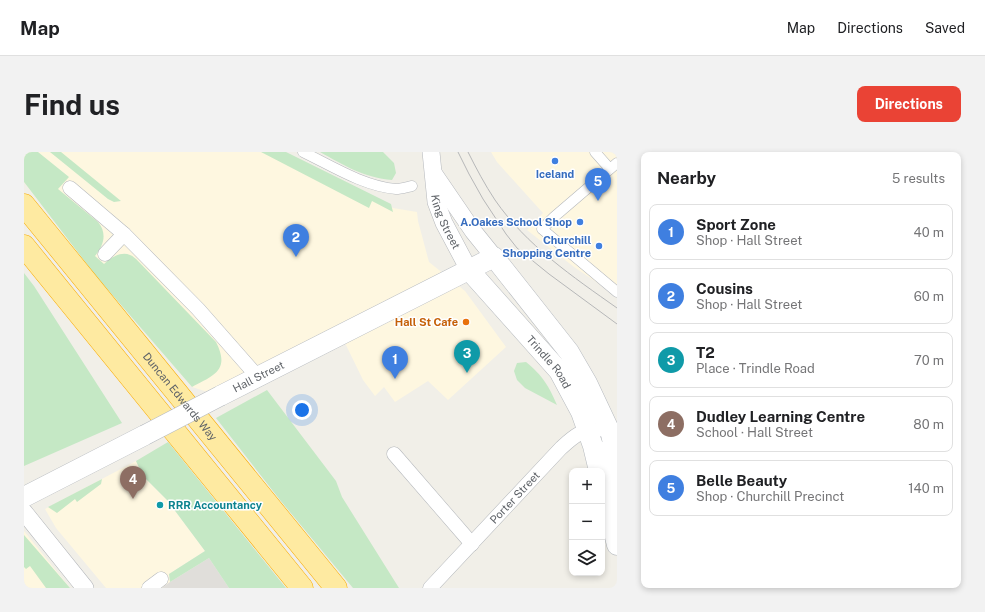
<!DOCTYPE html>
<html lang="en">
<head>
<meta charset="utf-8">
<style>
  :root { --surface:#fff; --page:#f2f2f2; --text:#202124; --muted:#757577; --line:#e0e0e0; --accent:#ea4335 }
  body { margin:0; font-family:"Public Sans",sans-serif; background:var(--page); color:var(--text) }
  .controls { position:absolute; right:12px; bottom:12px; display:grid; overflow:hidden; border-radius:8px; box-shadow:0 2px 6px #0003 }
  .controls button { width:36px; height:36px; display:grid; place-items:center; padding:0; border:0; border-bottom:1px solid var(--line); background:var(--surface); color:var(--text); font:20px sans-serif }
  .you { position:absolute; left:278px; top:258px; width:14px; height:14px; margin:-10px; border:3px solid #fff; border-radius:50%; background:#1a73e8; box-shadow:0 0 0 6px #1a73e833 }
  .badge { display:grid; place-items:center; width:26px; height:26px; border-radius:50%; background:var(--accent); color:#fff; font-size:13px; font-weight:700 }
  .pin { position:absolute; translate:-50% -33px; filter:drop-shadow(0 1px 2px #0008) }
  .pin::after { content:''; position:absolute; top:21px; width:14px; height:12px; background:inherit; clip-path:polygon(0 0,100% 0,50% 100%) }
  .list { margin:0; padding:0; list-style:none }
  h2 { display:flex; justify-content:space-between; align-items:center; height:52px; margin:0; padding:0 16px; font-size:17px }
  h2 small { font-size:13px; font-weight:400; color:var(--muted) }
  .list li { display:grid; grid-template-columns:26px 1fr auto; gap:12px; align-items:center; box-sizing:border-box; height:56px; margin:0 8px 8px; padding:0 8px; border:1px solid var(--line); border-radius:8px }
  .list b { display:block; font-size:15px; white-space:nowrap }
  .list p { margin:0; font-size:13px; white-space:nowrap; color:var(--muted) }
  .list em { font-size:13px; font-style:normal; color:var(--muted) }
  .icon { flex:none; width:22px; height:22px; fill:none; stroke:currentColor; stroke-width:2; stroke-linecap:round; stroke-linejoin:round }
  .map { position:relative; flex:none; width:593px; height:436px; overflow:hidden; border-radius:8px }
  header { display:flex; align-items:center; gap:24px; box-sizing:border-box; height:56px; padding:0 20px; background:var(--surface); border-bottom:1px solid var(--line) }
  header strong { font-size:19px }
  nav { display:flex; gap:22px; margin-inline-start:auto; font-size:14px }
  .intro { display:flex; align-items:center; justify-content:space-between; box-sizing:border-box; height:96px; padding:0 24px }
  h1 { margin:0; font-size:28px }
  .button { padding:10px 18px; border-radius:8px; background:var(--accent); color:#fff; font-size:14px; font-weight:700 }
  main { display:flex; gap:24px; padding:0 24px }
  aside { flex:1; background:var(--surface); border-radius:8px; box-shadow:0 2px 6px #0003 }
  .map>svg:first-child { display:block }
</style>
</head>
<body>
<header>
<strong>Map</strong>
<nav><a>Map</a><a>Directions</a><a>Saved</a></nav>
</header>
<div class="intro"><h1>Find us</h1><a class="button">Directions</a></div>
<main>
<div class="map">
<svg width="593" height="436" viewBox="0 0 593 436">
  <rect width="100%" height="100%" fill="#f1efe8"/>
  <path fill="#fef7e0" d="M 0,0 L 251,0 L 327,37 L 369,56 L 393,60 L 394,69 L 405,110 L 441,139 L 482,195 L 424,248 L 404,229 L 371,250 L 360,235 L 351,244 L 339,228 L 322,193 L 315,183 L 196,244 L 168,235 L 72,124 L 0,30 Z
    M 467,0 L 593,0 L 593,144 L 550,115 L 503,78 L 519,61 L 473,10 Z
    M 112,309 L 119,324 L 143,348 L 181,399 L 145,422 L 146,430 L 138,436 L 82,436 L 32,376 L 21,357 Z
    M 0,379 L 46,436 L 0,436 Z"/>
  <path fill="#e0deda" d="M 185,406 L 205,436 L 138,436 L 146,430 Z"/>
  <path fill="#c5e8c5" d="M 0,0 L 14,0 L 45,25 L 34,37 L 74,70 C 84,82 79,94 71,104 L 80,112 C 86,106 97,99 106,103 C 109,104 112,107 114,109 L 192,190 C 206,218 191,223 168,235 L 72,124 L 0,30 Z
    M 26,0 L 37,0 L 97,49 L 90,50 L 84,47 Z
    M 237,0 L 262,0 L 367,52 L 369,60 L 348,49 L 345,56 Z
    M 296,0 L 359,0 L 370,11 L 372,21 L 368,28 C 341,26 319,13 296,0 Z
    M 0,121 L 10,134 L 98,271 L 0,314 Z
    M 502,210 C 519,224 525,234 533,253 L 501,236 L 493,228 L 490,219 L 493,211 Z
    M 243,238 L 312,329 L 318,345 L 375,436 L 329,436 L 256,348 L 192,266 Z
    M 144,290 L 262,436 L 205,436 L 185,406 L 146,430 L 145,422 L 181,399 L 143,348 L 119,324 L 112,309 Z
    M 78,327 L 77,332 L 53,350 L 51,347 L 33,361 L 24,355 Z
    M 0,383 L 46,436 L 22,436 L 6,414 L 2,417 L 0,415 Z"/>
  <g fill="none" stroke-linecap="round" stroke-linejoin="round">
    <g stroke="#b5b8bc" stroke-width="11">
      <path id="pedestrian" d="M 279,0 C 308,14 339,34 372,37 C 377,37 383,35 388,34
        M 571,0 L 586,17
        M 593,11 L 530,65 L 518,77 L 593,140"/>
    </g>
    <g stroke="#b5b8bc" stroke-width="15">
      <g id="minor">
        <path d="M 46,36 L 100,82 L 174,157 L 234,225"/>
        <path d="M 81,102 L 100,82"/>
        <path d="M 370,302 L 448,392"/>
        <path d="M 125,436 L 137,427"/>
        <path id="s1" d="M 406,436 L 537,296 C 547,287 558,276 572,279"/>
      </g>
    </g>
    <g stroke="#b5b8bc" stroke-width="18">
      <g id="tertiary">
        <path id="s2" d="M 407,0 L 412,50 L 420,71 L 445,118"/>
        <path d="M 410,22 L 449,79 L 470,105"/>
        <path d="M 0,360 L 61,436"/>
      </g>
    </g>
    <g stroke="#b6babf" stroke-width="21">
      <g id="secondary">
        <path id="s3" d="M 445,118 L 535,219 L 557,260 L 569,294 L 575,319"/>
        <path id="s4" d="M 196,244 L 470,105 L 545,200 L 563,231 L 587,282 L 593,309"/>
        <path d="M 582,299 L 593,362"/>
        <path d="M 0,345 L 121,283"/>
        <path d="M 582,348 L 593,393"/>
      </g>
    </g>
    <g stroke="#f9ab00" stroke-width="23">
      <g id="trunk">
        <path id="s5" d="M 0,53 L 312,436"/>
        <path d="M 0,94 L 278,436"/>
      </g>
    </g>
    <use href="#pedestrian" stroke="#fff" stroke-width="10"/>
    <use href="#minor" stroke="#fff" stroke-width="14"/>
    <use href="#tertiary" stroke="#fff" stroke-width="17"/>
    <use href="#secondary" stroke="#fff" stroke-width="20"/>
    <use href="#trunk" stroke="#feeaa1" stroke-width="22"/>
    <path stroke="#b6b7b8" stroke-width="1" d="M 434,0 L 445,22 L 459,47 L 482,82 L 493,96 L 525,122 L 593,172
      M 444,0 C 452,16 461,33 471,48 C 502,93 549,125 593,156"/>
    <g stroke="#b6babf" stroke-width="21" stroke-linecap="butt">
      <path id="secondary-bridge" d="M 121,283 L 196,244"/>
    </g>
    <use href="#secondary-bridge" stroke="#fff" stroke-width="20"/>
  </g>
  <g fill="#3f7fe0" stroke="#fff" stroke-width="1.5">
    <circle cx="531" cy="9" r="4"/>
    <circle cx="556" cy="70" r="4"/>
    <circle cx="575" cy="94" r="4"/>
  </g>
  <circle fill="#e8710a" stroke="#fff" stroke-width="1.5" cx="442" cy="170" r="4"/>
  <circle fill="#0f9aa8" stroke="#fff" stroke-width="1.5" cx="136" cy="353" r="4"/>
  <g text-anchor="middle" stroke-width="3" stroke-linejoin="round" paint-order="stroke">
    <g font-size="11" font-weight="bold" fill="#366cbe" stroke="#fff" text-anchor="end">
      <text x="531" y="26" text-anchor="middle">Iceland</text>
      <text x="548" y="74">A.Oakes School Shop</text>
      <text x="567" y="92">Churchill<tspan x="567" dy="13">Shopping Centre</tspan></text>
    </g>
    <g font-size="11" fill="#5f6368" stroke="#fff">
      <text dy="4" stroke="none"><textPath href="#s2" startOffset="72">King Street</textPath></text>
      <text dy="4" stroke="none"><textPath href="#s3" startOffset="122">Trindle Road</textPath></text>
      <text dy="4" stroke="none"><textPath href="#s4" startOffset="43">Hall Street</textPath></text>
      <text dy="4" stroke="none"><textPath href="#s5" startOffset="247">Duncan Edwards Way</textPath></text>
      <text dy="4" stroke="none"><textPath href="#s1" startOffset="124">Porter Street</textPath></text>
    </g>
    <g font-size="11" font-weight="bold" fill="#c56008" stroke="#fff" text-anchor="end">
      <text x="434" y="174">Hall St Cafe</text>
    </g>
    <g font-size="11" font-weight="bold" fill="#0d838f" stroke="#fff" text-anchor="start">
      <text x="144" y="357">RRR Accountancy</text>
    </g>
  </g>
</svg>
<div class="controls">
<button>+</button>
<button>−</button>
<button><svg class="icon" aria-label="layers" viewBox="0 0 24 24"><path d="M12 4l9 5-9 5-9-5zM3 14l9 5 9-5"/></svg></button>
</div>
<div class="you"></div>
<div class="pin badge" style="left:371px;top:227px;background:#3f7fe0">1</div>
<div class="pin badge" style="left:272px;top:105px;background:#3f7fe0">2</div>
<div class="pin badge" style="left:443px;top:221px;background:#0f9aa8">3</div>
<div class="pin badge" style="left:109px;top:347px;background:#8d6e63">4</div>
<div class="pin badge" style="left:574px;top:49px;background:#3f7fe0">5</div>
</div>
<aside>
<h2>Nearby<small>5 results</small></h2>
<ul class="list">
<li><span class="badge" style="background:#3f7fe0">1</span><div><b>Sport Zone</b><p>Shop · Hall Street</p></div><em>40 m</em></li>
<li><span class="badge" style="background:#3f7fe0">2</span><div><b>Cousins</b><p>Shop · Hall Street</p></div><em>60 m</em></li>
<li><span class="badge" style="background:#0f9aa8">3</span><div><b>T2</b><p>Place · Trindle Road</p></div><em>70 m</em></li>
<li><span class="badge" style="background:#8d6e63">4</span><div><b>Dudley Learning Centre</b><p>School · Hall Street</p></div><em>80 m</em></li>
<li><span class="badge" style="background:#3f7fe0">5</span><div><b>Belle Beauty</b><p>Shop · Churchill Precinct</p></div><em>140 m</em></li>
</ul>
</aside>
</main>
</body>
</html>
